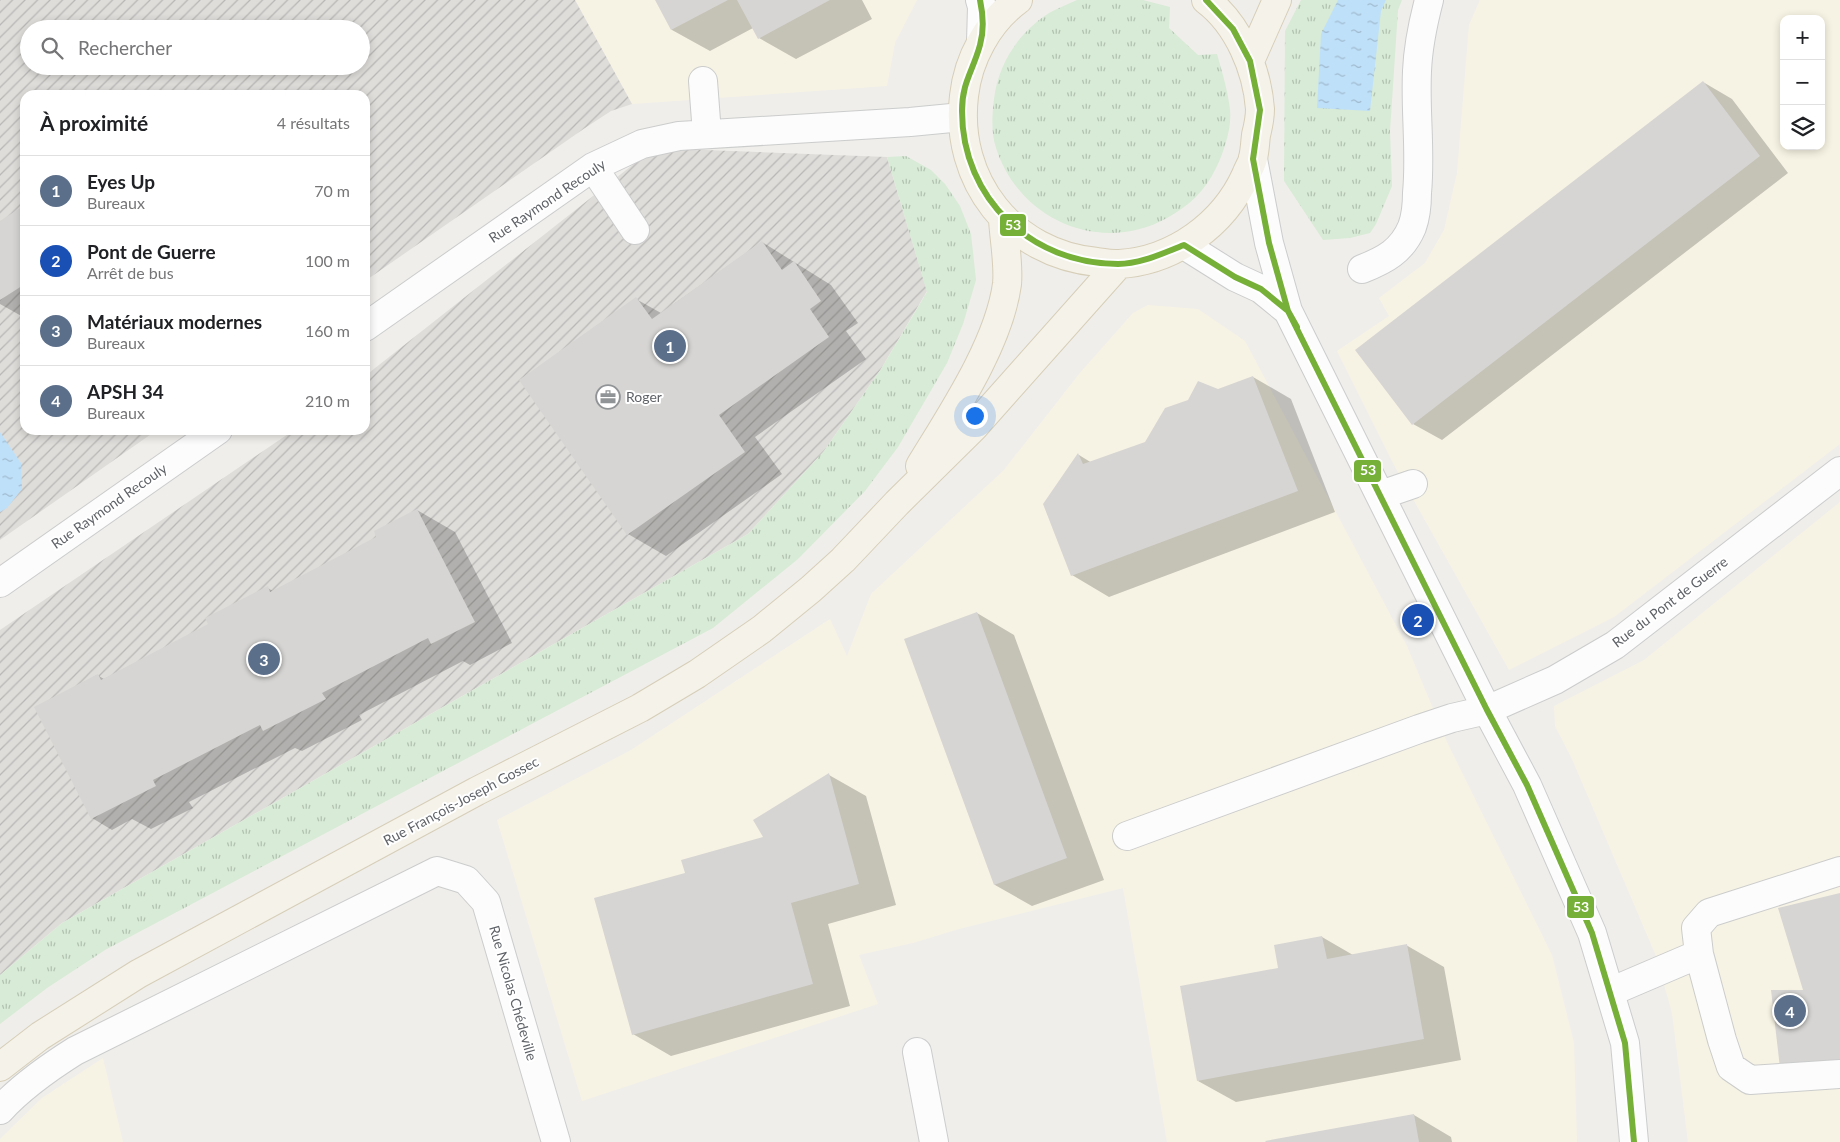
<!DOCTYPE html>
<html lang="fr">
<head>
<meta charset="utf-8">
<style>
  :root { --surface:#fff; --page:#f6f6f6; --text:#202124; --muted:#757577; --line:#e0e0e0; --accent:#2563eb }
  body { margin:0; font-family:Lato,sans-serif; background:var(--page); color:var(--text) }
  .controls { position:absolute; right:15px; top:15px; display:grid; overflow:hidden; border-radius:10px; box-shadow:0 2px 8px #0003 }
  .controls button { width:45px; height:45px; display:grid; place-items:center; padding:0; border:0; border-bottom:1px solid var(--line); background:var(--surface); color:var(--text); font:25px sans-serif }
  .you { position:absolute; left:974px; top:415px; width:18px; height:18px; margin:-12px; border:4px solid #fff; border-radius:50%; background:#1a73e8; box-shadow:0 0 0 8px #1a73e833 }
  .badge { display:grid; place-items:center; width:32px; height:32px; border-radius:50%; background:var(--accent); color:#fff; font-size:16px; font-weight:700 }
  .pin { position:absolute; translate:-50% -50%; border:2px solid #fff; box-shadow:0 1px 5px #0006 }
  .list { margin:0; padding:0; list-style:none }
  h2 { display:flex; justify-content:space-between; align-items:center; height:65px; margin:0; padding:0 20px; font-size:21px }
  h2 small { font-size:16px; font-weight:400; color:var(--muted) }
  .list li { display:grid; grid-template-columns:32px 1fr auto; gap:15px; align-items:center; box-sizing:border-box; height:70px; padding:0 20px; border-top:1px solid var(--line) }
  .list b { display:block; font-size:19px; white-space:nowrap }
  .list p { margin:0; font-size:16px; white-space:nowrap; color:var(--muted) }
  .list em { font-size:16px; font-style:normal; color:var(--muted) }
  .icon { flex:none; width:28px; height:28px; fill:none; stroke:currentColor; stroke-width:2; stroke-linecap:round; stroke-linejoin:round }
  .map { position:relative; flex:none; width:1840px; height:1142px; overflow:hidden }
  .search { position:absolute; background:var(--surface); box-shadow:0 2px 8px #0003; left:20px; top:20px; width:350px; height:55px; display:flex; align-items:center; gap:12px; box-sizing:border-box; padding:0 18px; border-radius:28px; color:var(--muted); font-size:19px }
  .panel { position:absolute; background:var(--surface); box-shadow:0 2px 8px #0003; left:20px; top:90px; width:350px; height:345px; border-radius:15px }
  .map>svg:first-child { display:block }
</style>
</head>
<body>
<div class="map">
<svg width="1840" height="1142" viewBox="0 0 1840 1142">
  <defs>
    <pattern id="industrial-furrows" width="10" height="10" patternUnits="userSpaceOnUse" patternTransform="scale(1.25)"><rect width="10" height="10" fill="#dfddda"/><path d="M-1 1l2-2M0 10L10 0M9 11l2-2" fill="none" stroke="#b8b7b5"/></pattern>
    <pattern id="grass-tufts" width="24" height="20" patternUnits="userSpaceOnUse" patternTransform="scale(1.25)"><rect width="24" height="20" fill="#d8ebd6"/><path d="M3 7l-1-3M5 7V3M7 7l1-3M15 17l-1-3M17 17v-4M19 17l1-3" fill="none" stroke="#b2c2b1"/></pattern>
    <pattern id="water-ripples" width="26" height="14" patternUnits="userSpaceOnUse" patternTransform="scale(1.25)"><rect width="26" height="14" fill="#bfe0f9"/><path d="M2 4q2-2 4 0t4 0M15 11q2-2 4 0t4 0" fill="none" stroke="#9eb9cd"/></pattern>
  </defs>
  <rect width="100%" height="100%" fill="#efeeea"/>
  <path fill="#f7f3e4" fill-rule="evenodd" d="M 575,0 L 917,0 L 895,43 L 887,86 L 632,104 Z
    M 1480,0 L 1840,0 L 1840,444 L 1614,617 L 1509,670 L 1394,465 L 1337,351 L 1389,316 L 1379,298 L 1425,263 L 1444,230 L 1457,173 L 1469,25 ZM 1784,19 L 1821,19 L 1821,146 L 1784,146 Z
    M 1148,305 L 1198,309 L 1245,341 L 1407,646 L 1447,742 L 1552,955 L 1574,1043 L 1577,1142 L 1167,1142 L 1123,888 L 959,929 L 913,943 L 859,955 L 878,1004 L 582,1101 L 497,820 L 631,750 L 830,619 L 847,656 L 871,594 L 1004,470 L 1079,374 L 1133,313 Z
    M 1840,502 L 1840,1142 L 1688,1142 L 1672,1013 L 1656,956 L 1572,759 L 1555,726 L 1554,706 L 1644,660 Z
    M 103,1058 L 123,1142 L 0,1142 L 0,1139 L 42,1098 Z"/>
  <path fill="url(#industrial-furrows)" fill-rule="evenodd" d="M 0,0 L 575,0 L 632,104 L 611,111 L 585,128 L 365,281 L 365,95 L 25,95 L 25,430 L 157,430 L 0,540 ZM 29,29 L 361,29 L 361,66 L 29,66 Z
    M 654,148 L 887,157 L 927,291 L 881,369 L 824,451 L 748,534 L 62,923 L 0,975 L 0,630 L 294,430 L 365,430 L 365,376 Z"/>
  <path fill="url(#grass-tufts)" d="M 1077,0 L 1143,0 L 1170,7 L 1169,28 L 1198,55 L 1217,54 C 1222,72 1228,91 1230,110 C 1232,127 1224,152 1216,168 C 1205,191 1189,206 1167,218 C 1100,255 1019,220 996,148 C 991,133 992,115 994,99 C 998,64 1019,32 1049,13 C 1058,8 1068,4 1077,0 Z
    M 1301,0 L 1402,0 L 1398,10 L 1390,131 L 1392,186 L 1376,224 L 1370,233 L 1350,238 L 1323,240 L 1284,181 L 1285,31 Z
    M 906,156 L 931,170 L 945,184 L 960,206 L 971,234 L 976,280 L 963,324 L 947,363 L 898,447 L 865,491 L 798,559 L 713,628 L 105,950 L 47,988 L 0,1024 L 0,975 L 62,923 L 748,534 L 824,451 L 881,369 L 927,292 L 887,157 Z"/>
  <path fill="url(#water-ripples)" d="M 1338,0 L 1386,0 L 1381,11 L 1370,111 L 1317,108 L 1321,34 Z
    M 0,432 L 21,463 L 22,489 L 7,508 L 0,512 Z"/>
  <path fill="#0003" d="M 657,0 L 862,0 L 872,19 L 796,59 L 759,38 L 753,28 L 710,51 L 672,30 Z
    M 1703,82 L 1732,99 L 1788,173 L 1442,440 L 1413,424 Z
    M 25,206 L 25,318 L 0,304 L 0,222 Z
    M 762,242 L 831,285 L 858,323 L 846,331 L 866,359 L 755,437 L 782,474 L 666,556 L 628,534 L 520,380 L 636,299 L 661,313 Z
    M 1253,377 L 1291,399 L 1335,512 L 1109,597 L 1072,575 L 1079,455 L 1092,463 L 1146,443 L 1218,390 Z
    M 417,510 L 455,532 L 512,643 L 470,665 L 463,661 L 359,715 L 362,720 L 302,751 L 295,748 L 189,802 L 193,808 L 151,829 L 132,819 L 112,830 L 92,818 L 36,708 L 97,675 L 104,679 L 210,625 L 268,588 L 274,592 L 378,538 Z
    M 977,613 L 1014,635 L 1104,880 L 1032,906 L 995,885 Z
    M 829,775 L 866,796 L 896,905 L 828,924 L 850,1006 L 671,1056 L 633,1034 L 686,874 L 765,837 Z
    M 1322,937 L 1353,955 L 1406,945 L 1444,967 L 1461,1060 L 1236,1102 L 1198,1081 L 1280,969 Z
    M 1414,1115 L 1451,1137 L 1452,1142 L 1267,1142 Z"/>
  <path fill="#d6d5d3" d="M 655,0 L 728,0 L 671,30 Z
    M 737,0 L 830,0 L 758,39 Z
    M 1703,81 L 1760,156 L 1412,425 L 1355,350 Z
    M 25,205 L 25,284 L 0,300 L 0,221 Z
    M 762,241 L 782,270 L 794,261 L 821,301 L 810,309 L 829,337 L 719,415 L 745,452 L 627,535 L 519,380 L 636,297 L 652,319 Z
    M 1253,376 L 1298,491 L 1071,576 L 1043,504 L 1078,453 L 1083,464 L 1145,442 L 1165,408 L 1188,400 L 1198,381 L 1218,389 Z
    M 417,509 L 475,622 L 431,644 L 428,638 L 322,693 L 326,699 L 263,731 L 260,725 L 153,780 L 156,786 L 91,819 L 34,707 L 98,674 L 101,680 L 208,624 L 205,618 L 268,586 L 270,592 L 376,537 L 374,531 Z
    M 977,612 L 1067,858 L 994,885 L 904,639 Z
    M 829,773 L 859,884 L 791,903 L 813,984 L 632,1035 L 594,898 L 685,873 L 681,860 L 763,837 L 753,820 Z
    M 1840,893 L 1840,1064 L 1780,1068 L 1771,990 L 1803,990 L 1778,908 Z
    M 1322,936 L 1327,959 L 1407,944 L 1424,1039 L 1197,1081 L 1180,986 L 1278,968 L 1274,945 Z
    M 1414,1114 L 1419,1142 L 1266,1142 L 1265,1141 Z"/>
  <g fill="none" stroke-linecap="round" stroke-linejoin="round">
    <g stroke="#cbcccc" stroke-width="30">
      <path id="minor" d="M 980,0 L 982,7 L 981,42
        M 703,81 L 707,134
        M 1253,159 L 1269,243 L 1288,311 L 1487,710 L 1527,785 L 1592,933 L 1625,1043 L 1634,1142
        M 593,167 L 635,230
        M 1184,245 L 1235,277 L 1261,289 L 1288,311
        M 1362,269 C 1385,260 1402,251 1412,227 C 1416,216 1417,204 1417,193 C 1421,152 1415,112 1417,71 C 1418,47 1423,23 1429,0
        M 365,327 L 593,167 L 642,144 L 679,136 L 910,122 L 962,117
        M 1381,495 L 1413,484
        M 0,583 L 218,430
        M 1127,836 L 1419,729 L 1452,718 L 1487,710 L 1555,680 L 1615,645 L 1840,471
        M 1840,871 L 1709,913 L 1696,928 L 1699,954 L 1722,1040 L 1731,1067 L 1750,1080 L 1840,1074
        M 1610,992 L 1699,954
        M 917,1052 L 934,1142
        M 0,1110 C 22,1086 48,1068 75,1051 L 437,871 L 466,880 L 486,902 L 556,1142"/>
    </g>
    <g stroke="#d7ceb8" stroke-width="30">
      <path id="major" d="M 1018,0 C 988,22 968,59 964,96 C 954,180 1011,254 1097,262 C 1104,263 1112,264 1119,264 C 1174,261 1224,224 1246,175 C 1248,169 1252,164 1253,158 C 1255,150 1255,143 1256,135 C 1258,127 1260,117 1260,109 C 1257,69 1238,24 1206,0
        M 1250,61 L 1277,0
        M 920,466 C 951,415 999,344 1007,284 C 1009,265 1004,238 1003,219
        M 0,1067 L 40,1036 L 138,974 L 477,791 L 640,708 L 697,674 L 762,629 L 811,589 L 843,560 L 897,503 L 974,427 L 1119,264"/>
    </g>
    <use href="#minor" stroke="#fdfcfc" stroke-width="28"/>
    <use href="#major" stroke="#f4f2e9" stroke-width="28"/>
    <g stroke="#fff" stroke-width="10">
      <path id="bus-1" d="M 980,0 C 983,14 984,31 980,45 C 973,71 962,82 962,111 C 962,199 1032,264 1118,264 C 1141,264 1163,253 1184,245 L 1235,277 L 1261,289 L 1288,311 L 1487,710 L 1527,785 L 1592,933 L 1625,1043 L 1634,1142
        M 1206,0 L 1233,29 L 1250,61 L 1260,110 L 1253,159 L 1269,243 L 1288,311 L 1297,327"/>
    </g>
    <use href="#bus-1" stroke="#77b039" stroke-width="6"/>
  </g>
  <defs>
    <g id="office-ring" transform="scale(1.25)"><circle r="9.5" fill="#fff" stroke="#919496" stroke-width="1.5"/><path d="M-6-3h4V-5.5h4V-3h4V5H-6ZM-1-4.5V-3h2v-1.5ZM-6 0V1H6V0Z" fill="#919496"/></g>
  </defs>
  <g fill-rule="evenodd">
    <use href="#office-ring" x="608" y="397"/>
  </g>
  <g text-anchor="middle" stroke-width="4" stroke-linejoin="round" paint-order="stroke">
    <g font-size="14" fill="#5f6368" stroke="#fff">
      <text transform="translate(547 201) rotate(-34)" y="5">Rue Raymond Recouly</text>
      <text transform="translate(109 506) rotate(-35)" y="5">Rue Raymond Recouly</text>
      <text transform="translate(1670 602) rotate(-37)" y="5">Rue du Pont de Guerre</text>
      <text transform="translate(461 801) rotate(-28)" y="5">Rue François-Joseph Gossec</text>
      <text transform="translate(513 993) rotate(74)" y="5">Rue Nicolas Chédeville</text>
    </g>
    <g font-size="14" fill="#5f6368" stroke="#fff" text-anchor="start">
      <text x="626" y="402">Roger</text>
    </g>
  </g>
  <g stroke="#fff" stroke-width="2">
    <rect x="999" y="213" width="28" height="24" rx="5" fill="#77b039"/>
    <rect x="1353" y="459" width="29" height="24" rx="5" fill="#77b039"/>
    <rect x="1566" y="895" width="29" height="24" rx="5" fill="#77b039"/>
  </g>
  <g font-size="14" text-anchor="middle" font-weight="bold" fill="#fff">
    <text x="1013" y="230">53</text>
    <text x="1368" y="475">53</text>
    <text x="1581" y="912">53</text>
  </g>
</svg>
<div class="controls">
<button>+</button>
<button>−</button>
<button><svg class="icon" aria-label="layers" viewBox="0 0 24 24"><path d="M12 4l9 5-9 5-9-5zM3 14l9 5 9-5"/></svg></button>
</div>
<div class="you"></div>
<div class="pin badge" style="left:670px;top:346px;background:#5c6f8a">1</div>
<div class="pin badge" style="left:1418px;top:620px;background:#1a4fb4">2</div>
<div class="pin badge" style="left:264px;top:659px;background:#5c6f8a">3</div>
<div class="pin badge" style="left:1790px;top:1011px;background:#5c6f8a">4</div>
<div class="search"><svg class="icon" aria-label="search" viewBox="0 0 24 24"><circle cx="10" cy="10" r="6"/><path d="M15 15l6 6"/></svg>Rechercher</div>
<section class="panel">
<h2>À proximité<small>4 résultats</small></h2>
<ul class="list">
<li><span class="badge" style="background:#5c6f8a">1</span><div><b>Eyes Up</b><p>Bureaux</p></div><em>70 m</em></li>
<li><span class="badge" style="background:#1a4fb4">2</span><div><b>Pont de Guerre</b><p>Arrêt de bus</p></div><em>100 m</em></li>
<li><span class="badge" style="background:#5c6f8a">3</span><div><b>Matériaux modernes</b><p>Bureaux</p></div><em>160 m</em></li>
<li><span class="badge" style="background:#5c6f8a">4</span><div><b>APSH 34</b><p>Bureaux</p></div><em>210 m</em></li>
</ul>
</section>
</div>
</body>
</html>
